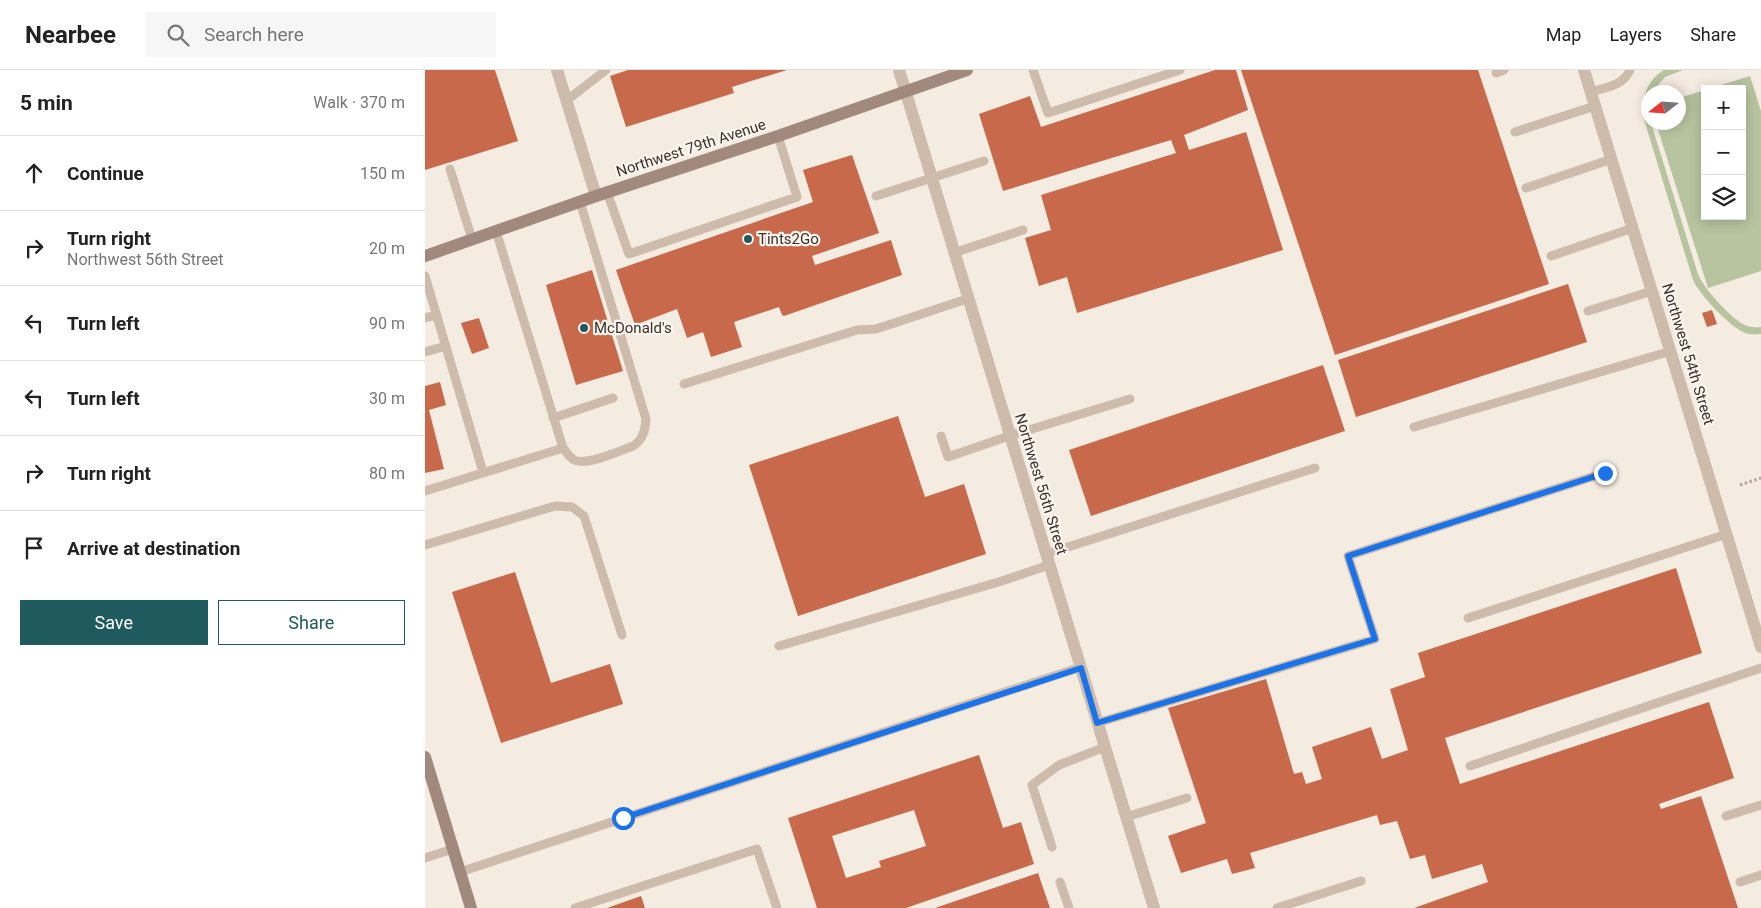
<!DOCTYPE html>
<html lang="en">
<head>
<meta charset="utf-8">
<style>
  :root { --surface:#fff; --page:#f6f6f6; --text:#222; --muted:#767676; --line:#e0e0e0; --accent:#1f5a5e }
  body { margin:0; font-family:Roboto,sans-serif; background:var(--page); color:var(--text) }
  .controls { position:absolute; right:15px; top:15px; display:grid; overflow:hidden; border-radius:0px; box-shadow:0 2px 12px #0003 }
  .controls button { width:45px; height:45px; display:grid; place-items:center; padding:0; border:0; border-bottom:1px solid var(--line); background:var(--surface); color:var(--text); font:25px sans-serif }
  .compass { position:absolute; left:1216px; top:15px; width:45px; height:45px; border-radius:50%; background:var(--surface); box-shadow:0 2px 12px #0003; rotate:253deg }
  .stop { position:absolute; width:15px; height:15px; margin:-11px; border:4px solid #1a73e8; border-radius:50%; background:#fff }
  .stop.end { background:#1a73e8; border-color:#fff; box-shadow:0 1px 5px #0008 }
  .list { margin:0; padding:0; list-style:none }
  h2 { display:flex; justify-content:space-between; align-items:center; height:65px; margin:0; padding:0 20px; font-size:21px }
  h2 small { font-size:16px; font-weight:400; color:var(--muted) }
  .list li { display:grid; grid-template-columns:32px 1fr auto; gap:15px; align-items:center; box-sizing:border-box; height:75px; padding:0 20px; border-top:1px solid var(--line) }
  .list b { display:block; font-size:19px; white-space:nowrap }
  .list p { margin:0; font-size:16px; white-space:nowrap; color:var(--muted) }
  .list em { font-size:16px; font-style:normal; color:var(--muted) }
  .actions { display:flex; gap:10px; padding:15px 20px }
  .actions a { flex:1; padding:11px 0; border:1px solid var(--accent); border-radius:0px; text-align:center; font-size:18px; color:var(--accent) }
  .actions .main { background:var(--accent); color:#fff }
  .icon { flex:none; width:28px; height:28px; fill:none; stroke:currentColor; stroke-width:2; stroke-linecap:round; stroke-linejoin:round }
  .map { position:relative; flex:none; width:1336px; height:838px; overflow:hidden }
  header { display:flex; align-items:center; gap:30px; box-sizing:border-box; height:70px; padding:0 25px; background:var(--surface); border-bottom:1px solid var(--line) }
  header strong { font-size:24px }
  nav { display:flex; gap:28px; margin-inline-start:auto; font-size:18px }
  .search { width:350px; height:45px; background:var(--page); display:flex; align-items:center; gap:12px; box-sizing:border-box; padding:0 18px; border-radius:0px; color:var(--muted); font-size:19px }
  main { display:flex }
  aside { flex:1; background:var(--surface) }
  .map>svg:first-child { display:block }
</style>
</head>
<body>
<header>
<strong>Nearbee</strong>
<div class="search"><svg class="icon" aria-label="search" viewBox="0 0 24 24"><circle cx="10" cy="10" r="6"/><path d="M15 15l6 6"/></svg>Search here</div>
<nav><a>Map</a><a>Layers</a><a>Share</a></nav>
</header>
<main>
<aside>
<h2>5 min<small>Walk · 370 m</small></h2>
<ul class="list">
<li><svg class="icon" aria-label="ahead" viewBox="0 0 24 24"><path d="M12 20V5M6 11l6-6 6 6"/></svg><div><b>Continue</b></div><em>150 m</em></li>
<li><svg class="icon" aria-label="right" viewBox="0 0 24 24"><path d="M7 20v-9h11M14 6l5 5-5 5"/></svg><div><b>Turn right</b><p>Northwest 56th Street</p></div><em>20 m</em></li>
<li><svg class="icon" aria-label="left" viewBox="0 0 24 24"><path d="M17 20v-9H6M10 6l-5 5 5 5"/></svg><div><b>Turn left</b></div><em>90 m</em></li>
<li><svg class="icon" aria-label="left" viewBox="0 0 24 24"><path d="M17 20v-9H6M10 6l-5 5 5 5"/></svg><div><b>Turn left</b></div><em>30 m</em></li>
<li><svg class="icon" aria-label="right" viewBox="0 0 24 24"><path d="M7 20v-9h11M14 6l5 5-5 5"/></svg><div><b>Turn right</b></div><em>80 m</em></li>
<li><svg class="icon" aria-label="arrive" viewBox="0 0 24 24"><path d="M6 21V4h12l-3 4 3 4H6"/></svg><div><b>Arrive at destination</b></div></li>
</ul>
<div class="actions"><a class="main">Save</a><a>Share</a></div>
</aside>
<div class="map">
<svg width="1336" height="838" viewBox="0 0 1336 838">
  <rect width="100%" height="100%" fill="#f4ebe1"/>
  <path fill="#b8c4a0" d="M 1239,0 L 1258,0 L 1240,7 L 1227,22 L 1224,22 L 1224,52 L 1226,53 L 1273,204 C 1279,219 1303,244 1316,253 C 1322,257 1330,258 1336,257 L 1336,264 C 1331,264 1325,265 1320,263 C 1305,257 1274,224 1268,210 L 1218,46 C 1217,27 1222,10 1239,0 Z
    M 1325,6 L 1336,41 L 1336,201 L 1283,218 L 1231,53 L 1254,52 L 1254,28 L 1280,20 L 1280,146 L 1317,146 L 1317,19 L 1283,19 Z"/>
  <path fill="#c8694b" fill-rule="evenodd" d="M 0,0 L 70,0 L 93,71 L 0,100 Z
    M 203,0 L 362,0 L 307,17 L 309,23 L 201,57 L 185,6 Z
    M 790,0 L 811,0 L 823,40 L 759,65 L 764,80 L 821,62 L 858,180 L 652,243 L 642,207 L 614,216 L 600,168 L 626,160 L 616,125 L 751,83 L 746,70 L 578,121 L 554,44 L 605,26 L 616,57 Z
    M 816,0 L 1053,0 L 1124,214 L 910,285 Z
    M 427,85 L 454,163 L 387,186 L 390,195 L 466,170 L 477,205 L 359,246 L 357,245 L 354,237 L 309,252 L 317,277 L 286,287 L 278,262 L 262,268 L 252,239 L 210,255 L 191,200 L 388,132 L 378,100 Z
    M 167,200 L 198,301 L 151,315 L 121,215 Z
    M 1143,214 L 1162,272 L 931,347 L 913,290 Z
    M 1287,240 L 1292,254 L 1282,257 L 1277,243 Z
    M 54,248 L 64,278 L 47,284 L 36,253 Z
    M 898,295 L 920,361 L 666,446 L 644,380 Z
    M 15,312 L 21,335 L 4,340 L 19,399 L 0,403 L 0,316 Z
    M 473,346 L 500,427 L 539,414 L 561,484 L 373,546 L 324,395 Z
    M 1251,498 L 1277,583 L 1020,668 L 1035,714 L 1284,632 L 1309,708 L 1234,734 L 1236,739 L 1276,726 L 1313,838 L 989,838 L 1063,812 L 1057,794 L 1007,809 L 1000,785 L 985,789 L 972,751 L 955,755 L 952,745 L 825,783 L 830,798 L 807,804 L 802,789 L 756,803 L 743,766 L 781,753 L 743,638 L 841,609 L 869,704 L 877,702 L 881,714 L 897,709 L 887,677 L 946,657 L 957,689 L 983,680 L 965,619 L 1000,607 L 993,583 Z
    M 90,502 L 126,613 L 185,594 L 198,634 L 76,673 L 27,522 Z
    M 554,685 L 578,758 L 596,752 L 609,794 L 481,838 L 392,838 L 363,748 ZM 489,740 L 501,776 L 454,791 L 456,797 L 421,808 L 407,766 Z
    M 613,803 L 625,838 L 510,838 Z
    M 216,826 L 220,838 L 182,838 Z"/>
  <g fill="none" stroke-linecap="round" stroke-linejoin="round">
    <path stroke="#b9a596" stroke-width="3" stroke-dasharray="2.5 2.5" stroke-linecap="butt" d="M 1315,415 L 1336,408"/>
    <path stroke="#cdbbac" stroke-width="9" d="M 608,0 L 623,43 L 755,0
      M 1071,3 L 1079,0
      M 1166,22 C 1181,17 1198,16 1205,0
      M 141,31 L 181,0
      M 1090,62 L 1170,36
      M 25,99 L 47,169
      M 1101,118 L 1187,89
      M 182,122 L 204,184 L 372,127 L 353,66
      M 451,126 L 559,91
      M 528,183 L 598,160
      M 1126,186 L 1208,158
      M 0,206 L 58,402
      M 1163,241 L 1227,221
      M 0,248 L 12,245
      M 0,282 L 21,276
      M 259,314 L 432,260 L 451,259 L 542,229
      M 128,348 L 188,328
      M 989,357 L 1246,281
      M 516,366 L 523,387 L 584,366 L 705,329
      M 138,378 C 141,382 145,387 149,390 C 161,396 195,381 208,376 C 218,370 220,360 221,349 L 155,132
      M 0,421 L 138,378 L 71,161
      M 0,475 L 130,436 L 147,437 L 159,446 L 197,565
      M 621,484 L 890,398
      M 1043,548 L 1302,464
      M 354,576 L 577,511 L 624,495
      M 672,653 L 950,569 L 923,486 L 1179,403
      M 1045,696 L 1336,598
      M 1301,746 L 1336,735
      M 701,747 L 762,728
      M 627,777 L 607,715 L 634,695 L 680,677
      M 0,788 L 28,779
      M 35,802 L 656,597
      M 635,812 L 644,838
      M 1315,812 L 1336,805
      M 150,838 L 332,779 L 352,838
      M 852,838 L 936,811"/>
    <path stroke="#cdbbac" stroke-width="12" d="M 132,0 L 171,126
      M 474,0 L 729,838
      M 1159,0 L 1336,577"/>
    <path stroke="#a18a7d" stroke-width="12" d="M 0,186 L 171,126 L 353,66 L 542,0
      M 0,687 L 46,838"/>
  </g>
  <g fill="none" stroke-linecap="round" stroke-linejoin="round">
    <path stroke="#1a73e8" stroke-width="6" d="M 198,748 L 656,598 L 672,653 L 950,569 L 923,486 L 1180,403"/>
  </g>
  <g fill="#1f5a5e" stroke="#fbf5ee" stroke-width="2">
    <circle cx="323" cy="169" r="5"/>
    <circle cx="159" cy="258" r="5"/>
  </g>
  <g text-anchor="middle" stroke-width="4.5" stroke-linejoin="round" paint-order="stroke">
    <g font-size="15" fill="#3b302b" stroke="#fbf5ee">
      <text transform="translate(266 78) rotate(-18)" y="5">Northwest 79th Avenue</text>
      <text transform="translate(1263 284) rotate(73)" y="5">Northwest 54th Street</text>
      <text transform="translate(616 414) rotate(73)" y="5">Northwest 56th Street</text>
    </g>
    <g font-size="15" fill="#3b302b" stroke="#fbf5ee" text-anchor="start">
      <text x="333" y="174">Tints2Go</text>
      <text x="169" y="263">McDonald's</text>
    </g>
  </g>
</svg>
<div class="controls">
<button>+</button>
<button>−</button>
<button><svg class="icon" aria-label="layers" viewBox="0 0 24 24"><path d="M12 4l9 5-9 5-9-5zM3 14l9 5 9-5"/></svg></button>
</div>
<svg class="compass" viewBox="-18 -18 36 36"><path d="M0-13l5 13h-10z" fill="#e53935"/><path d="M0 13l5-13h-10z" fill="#767676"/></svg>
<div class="stop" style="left:198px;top:748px"></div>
<div class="stop end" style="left:1180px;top:403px"></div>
</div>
</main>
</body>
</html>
